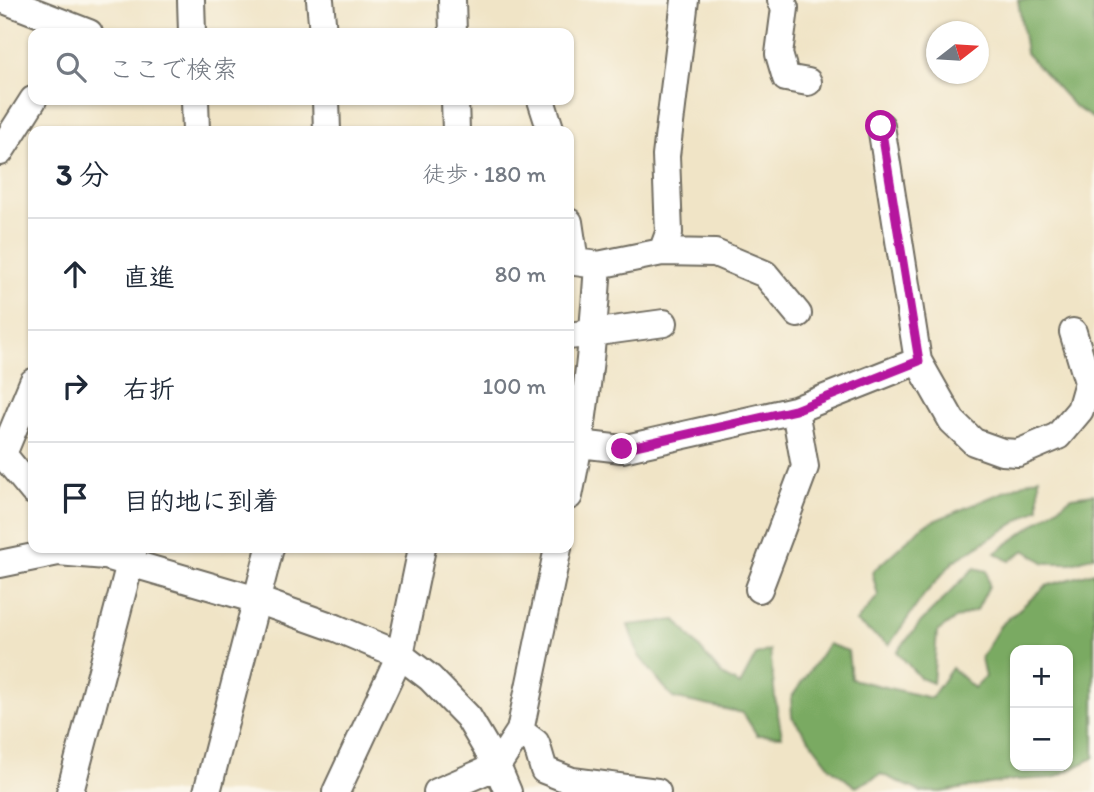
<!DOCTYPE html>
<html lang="ja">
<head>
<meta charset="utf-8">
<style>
  :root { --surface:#fff; --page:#f2f2f3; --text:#1f2937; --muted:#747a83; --line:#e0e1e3 }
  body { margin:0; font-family:Itim,"Klee One",sans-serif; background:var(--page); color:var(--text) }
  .controls { position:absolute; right:21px; bottom:21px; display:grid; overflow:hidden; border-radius:14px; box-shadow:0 2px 5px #0004 }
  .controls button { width:63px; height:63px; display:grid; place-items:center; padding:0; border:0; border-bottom:2px solid var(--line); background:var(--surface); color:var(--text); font:35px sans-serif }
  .compass { position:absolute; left:926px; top:21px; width:63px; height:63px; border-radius:50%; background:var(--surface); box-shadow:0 2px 5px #0004; rotate:73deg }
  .stop { position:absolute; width:21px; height:21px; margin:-16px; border:5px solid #b5179e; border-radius:50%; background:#fff }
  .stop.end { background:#b5179e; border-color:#fff; box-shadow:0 2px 7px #0008 }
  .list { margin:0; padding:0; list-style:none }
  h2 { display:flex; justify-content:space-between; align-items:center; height:91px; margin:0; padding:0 28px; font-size:30px }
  h2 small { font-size:23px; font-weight:400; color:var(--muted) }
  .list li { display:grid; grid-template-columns:46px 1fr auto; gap:21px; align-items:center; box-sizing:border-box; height:112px; padding:0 28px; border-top:2px solid var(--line) }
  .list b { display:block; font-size:26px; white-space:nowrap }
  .list em { font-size:23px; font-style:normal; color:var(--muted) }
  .icon { flex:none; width:38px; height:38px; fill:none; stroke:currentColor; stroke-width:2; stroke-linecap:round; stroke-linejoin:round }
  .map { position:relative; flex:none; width:1094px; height:792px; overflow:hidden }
  .search { position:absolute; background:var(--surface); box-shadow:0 2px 5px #0004; left:28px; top:28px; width:546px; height:77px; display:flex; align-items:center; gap:18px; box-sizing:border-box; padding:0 24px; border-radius:14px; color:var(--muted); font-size:26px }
  .panel { position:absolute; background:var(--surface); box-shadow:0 2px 5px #0004; left:28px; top:126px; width:546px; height:427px; border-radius:14px }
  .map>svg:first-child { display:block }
</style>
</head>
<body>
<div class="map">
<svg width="1094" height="792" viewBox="0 0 1094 792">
  <rect width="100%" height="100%" fill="#fbf7ec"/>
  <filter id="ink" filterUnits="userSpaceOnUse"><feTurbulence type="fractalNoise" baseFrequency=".0143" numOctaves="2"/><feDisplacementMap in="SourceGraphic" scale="14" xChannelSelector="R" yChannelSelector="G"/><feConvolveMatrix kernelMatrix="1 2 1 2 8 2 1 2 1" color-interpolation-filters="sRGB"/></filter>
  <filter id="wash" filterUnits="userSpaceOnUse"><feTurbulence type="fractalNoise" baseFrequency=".00686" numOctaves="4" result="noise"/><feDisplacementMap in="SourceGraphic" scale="28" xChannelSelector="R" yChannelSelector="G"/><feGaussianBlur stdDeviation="1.57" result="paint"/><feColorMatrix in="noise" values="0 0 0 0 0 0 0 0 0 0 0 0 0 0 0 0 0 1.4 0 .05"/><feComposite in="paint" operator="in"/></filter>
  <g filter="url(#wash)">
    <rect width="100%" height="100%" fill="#f0e4c6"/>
    <path fill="#7aaa62" stroke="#526a46" stroke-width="2" fill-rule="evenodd" d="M 1018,0 L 1094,0 L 1094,119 L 1075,107 L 1026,53 Z
      M 1039,477 L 1039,508 L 954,561 L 924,595 L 889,645 L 856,622 L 878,596 L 872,572 L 924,525 Z
      M 1094,494 L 1094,556 L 1072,563 L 1045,563 L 1025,550 L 1009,561 L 995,553 L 1072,497 Z
      M 974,568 L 987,571 L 989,586 L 977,610 L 955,619 L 937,632 L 933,683 L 920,678 L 897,652 L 921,622 Z
      M 1094,572 L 1094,758 L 1053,778 L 1014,780 L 941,792 L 921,792 L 881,774 L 856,787 L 831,768 L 792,717 L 791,698 L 828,644 L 848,651 L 851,679 L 931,698 L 952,668 L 974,688 L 985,677 L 981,658 L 1000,626 L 1046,586 ZM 1068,650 L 1068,766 L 1015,766 L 1015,650 Z
      M 676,620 L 722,675 L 740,685 L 756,655 L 770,650 L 775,698 L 782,736 L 757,735 L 743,713 L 673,698 L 639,656 L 628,625 Z"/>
  </g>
  <g filter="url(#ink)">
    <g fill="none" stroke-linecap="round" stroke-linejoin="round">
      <g stroke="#706c61" stroke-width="30">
        <path id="minor" d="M 4,0 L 89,33
          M 191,0 L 192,33
          M 320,0 L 323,33
          M 452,0 L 453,33
          M 781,0 L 785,8 L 779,54 L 786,78 L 808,82
          M 195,100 L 196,131
          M 326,100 L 327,131
          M 455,100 L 456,131
          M 541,100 L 551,131
          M 881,126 L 918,361 L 952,421 L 974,442 L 1002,452 L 1018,453 L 1058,436 L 1080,410 L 1088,382 L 1073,332
          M 0,152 L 33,100
          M 569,222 L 575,262 L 598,265 L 662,252 L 669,233 L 666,156 L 685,0
          M 662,252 L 715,253 L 765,274 L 798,314
          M 569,336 L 664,323
          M 580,444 L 622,449 L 795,410 L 918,361
          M 0,451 L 33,491
          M 3,454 L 33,382
          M 569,496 C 585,420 593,343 598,265
          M 0,564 L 58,552 L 106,556 L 257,600 L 336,628 L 400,655 L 430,678 L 468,717 L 497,766 L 508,792
          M 759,589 L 805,467 L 795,410
          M 520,731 L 536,743 L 544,770 L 572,781 L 657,792
          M 70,792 L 134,548
          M 207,792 L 270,548
          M 336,792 L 400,655 L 422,548
          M 437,792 L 497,766 L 520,731 L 558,548"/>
      </g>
      <use href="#minor" stroke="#fff" stroke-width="26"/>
    </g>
  </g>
  <g fill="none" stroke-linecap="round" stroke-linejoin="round" filter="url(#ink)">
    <path stroke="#b5179e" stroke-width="9" d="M 622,449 L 795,410 L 919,361 L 881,126"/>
  </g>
</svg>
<div class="controls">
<button>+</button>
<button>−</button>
</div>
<svg class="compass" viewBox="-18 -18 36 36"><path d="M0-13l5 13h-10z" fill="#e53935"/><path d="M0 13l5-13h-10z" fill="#747a83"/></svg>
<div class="stop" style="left:881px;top:126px"></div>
<div class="stop end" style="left:622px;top:449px"></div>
<div class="search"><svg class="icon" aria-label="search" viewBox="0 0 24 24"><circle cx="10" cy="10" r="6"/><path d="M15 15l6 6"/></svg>ここで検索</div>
<section class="panel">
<h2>3 分<small>徒歩 · 180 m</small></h2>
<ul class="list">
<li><svg class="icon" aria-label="ahead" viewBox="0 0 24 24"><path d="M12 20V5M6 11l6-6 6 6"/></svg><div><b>直進</b></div><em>80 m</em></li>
<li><svg class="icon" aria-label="right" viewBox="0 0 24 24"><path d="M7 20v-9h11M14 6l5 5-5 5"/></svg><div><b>右折</b></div><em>100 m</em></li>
<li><svg class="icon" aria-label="arrive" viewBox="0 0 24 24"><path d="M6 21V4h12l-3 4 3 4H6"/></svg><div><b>目的地に到着</b></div></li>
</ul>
</section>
</div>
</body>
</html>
